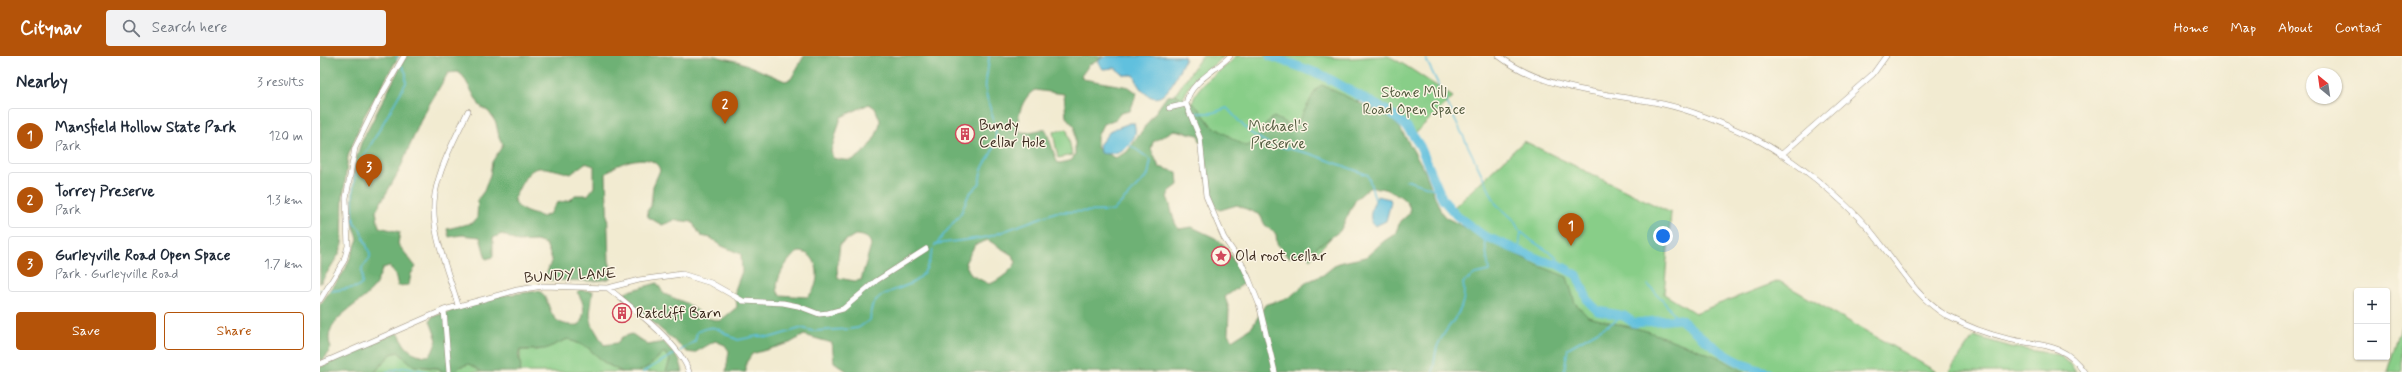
<!DOCTYPE html>
<html lang="en">
<head>
<meta charset="utf-8">
<style>
  :root { --surface:#fff; --page:#f2f2f3; --text:#1f2937; --muted:#747a83; --line:#e0e1e3; --accent:#b45309 }
  body { margin:0; font-family:Mynerve,sans-serif; background:var(--page); color:var(--text) }
  .controls { position:absolute; right:12px; bottom:12px; display:grid; overflow:hidden; border-radius:4px; box-shadow:0 1px 3px #0004 }
  .controls button { width:36px; height:36px; display:grid; place-items:center; padding:0; border:0; border-bottom:1px solid var(--line); background:var(--surface); color:var(--text); font:20px sans-serif }
  .compass { position:absolute; left:1986px; top:12px; width:36px; height:36px; border-radius:50%; background:var(--surface); box-shadow:0 1px 3px #0004; rotate:331deg }
  .you { position:absolute; left:1343px; top:180px; width:14px; height:14px; margin:-10px; border:3px solid #fff; border-radius:50%; background:#1a73e8; box-shadow:0 0 0 6px #1a73e833 }
  .badge { display:grid; place-items:center; width:26px; height:26px; border-radius:50%; background:var(--accent); color:#fff; font-size:13px; font-weight:700 }
  .pin { position:absolute; translate:-50% -33px; filter:drop-shadow(0 1px 2px #0008) }
  .pin::after { content:''; position:absolute; top:21px; width:14px; height:12px; background:inherit; clip-path:polygon(0 0,100% 0,50% 100%) }
  .list { margin:0; padding:0; list-style:none }
  h2 { display:flex; justify-content:space-between; align-items:center; height:52px; margin:0; padding:0 16px; font-size:17px }
  h2 small { font-size:13px; font-weight:400; color:var(--muted) }
  .list li { display:grid; grid-template-columns:26px 1fr auto; gap:12px; align-items:center; box-sizing:border-box; height:56px; margin:0 8px 8px; padding:0 8px; border:1px solid var(--line); border-radius:4px }
  .list b { display:block; font-size:15px; white-space:nowrap }
  .list p { margin:0; font-size:13px; white-space:nowrap; color:var(--muted) }
  .list em { font-size:13px; font-style:normal; color:var(--muted) }
  .actions { display:flex; gap:8px; padding:12px 16px }
  .actions a { flex:1; padding:9px 0; border:1px solid var(--accent); border-radius:4px; text-align:center; font-size:14px; color:var(--accent) }
  .actions .main { background:var(--accent); color:#fff }
  .icon { flex:none; width:22px; height:22px; fill:none; stroke:currentColor; stroke-width:2; stroke-linecap:round; stroke-linejoin:round }
  .map { position:relative; flex:none; width:2082px; height:316px; overflow:hidden }
  header { display:flex; align-items:center; gap:24px; box-sizing:border-box; height:56px; padding:0 20px; background:var(--accent); color:#fff }
  header strong { font-size:19px }
  nav { display:flex; gap:22px; margin-inline-start:auto; font-size:14px }
  .search { width:280px; height:36px; background:var(--page); display:flex; align-items:center; gap:10px; box-sizing:border-box; padding:0 14px; border-radius:4px; color:var(--muted); font-size:15px }
  main { display:flex }
  aside { flex:1; background:var(--surface) }
  .map>svg:first-child { display:block }
</style>
</head>
<body>
<header>
<strong>Citynav</strong>
<div class="search"><svg class="icon" aria-label="search" viewBox="0 0 24 24"><circle cx="10" cy="10" r="6"/><path d="M15 15l6 6"/></svg>Search here</div>
<nav><a>Home</a><a>Map</a><a>About</a><a>Contact</a></nav>
</header>
<main>
<aside>
<h2>Nearby<small>3 results</small></h2>
<ul class="list">
<li><span class="badge">1</span><div><b>Mansfield Hollow State Park</b><p>Park</p></div><em>120 m</em></li>
<li><span class="badge">2</span><div><b>Torrey Preserve</b><p>Park</p></div><em>1.3 km</em></li>
<li><span class="badge">3</span><div><b>Gurleyville Road Open Space</b><p>Park · Gurleyville Road</p></div><em>1.7 km</em></li>
</ul>
<div class="actions"><a class="main">Save</a><a>Share</a></div>
</aside>
<div class="map">
<svg width="2082" height="316" viewBox="0 0 2082 316">
  <rect width="100%" height="100%" fill="#fcf5e5"/>
  <filter id="ink" filterUnits="userSpaceOnUse"><feTurbulence type="fractalNoise" baseFrequency=".025" numOctaves="2"/><feDisplacementMap in="SourceGraphic" scale="8" xChannelSelector="R" yChannelSelector="G"/><feConvolveMatrix kernelMatrix="1 2 1 2 8 2 1 2 1" color-interpolation-filters="sRGB"/></filter>
  <filter id="wash" filterUnits="userSpaceOnUse"><feTurbulence type="fractalNoise" baseFrequency=".012" numOctaves="4" result="noise"/><feDisplacementMap in="SourceGraphic" scale="16" xChannelSelector="R" yChannelSelector="G"/><feGaussianBlur stdDeviation="0.9" result="paint"/><feColorMatrix in="noise" values="0 0 0 0 0 0 0 0 0 0 0 0 0 0 0 0 0 1.4 0 .05"/><feComposite in="paint" operator="in"/></filter>
  <g filter="url(#wash)">
    <rect width="100%" height="100%" fill="#f2ebd1"/>
    <path fill="#88ce88" stroke="#627c53" d="M 882,0 L 904,0 L 869,30 L 862,45 L 854,40 Z
      M 916,0 L 1004,0 C 1024,5 1046,0 1067,0 C 1077,2 1120,33 1133,41 L 1093,79 L 1072,57 L 1041,40 L 1029,95 L 1020,122 L 1010,183 L 990,203 L 969,167 L 888,120 L 885,106 L 887,88 L 873,49 C 873,27 904,16 916,0 Z
      M 747,73 L 752,99 L 738,102 L 733,76 Z
      M 1204,85 L 1351,157 L 1344,238 L 1375,257 L 1459,225 L 1617,316 L 1326,316 L 1170,223 L 1134,151 Z
      M 2082,267 L 2082,316 L 2067,316 Z
      M 1654,280 L 1691,291 L 1739,299 L 1748,306 L 1756,316 L 1629,316 Z
      M 248,283 L 267,291 L 285,307 L 302,316 L 200,316 L 200,294 L 218,294 Z
      M 78,296 C 94,310 98,312 119,312 L 122,316 L 55,316 L 71,298 Z
      M 344,296 L 350,304 L 346,316 L 318,316 L 329,310 Z
      M 149,308 L 162,316 L 136,316 L 139,311 Z"/>
    <path fill="#6eb174" stroke="#546e49" fill-rule="evenodd" d="M 0,0 L 79,0 L 43,62 L 28,100 L 23,142 L 22,190 L 19,198 L 0,228 Z
      M 86,0 L 395,0 L 420,6 L 465,25 L 471,23 L 484,0 L 783,0 L 769,9 L 761,20 L 763,23 L 809,31 L 817,37 L 810,55 L 800,57 L 796,63 L 783,68 L 777,81 L 777,92 L 795,102 L 807,96 L 847,40 L 857,39 L 877,50 L 891,69 L 925,90 C 939,89 942,67 954,61 L 971,70 L 977,68 L 997,32 L 1002,29 L 1071,62 L 1080,72 L 1104,113 L 1121,156 L 1125,161 L 1217,209 L 1247,221 L 1255,247 L 1268,261 L 1327,275 L 1398,301 L 1425,316 L 528,316 L 514,306 L 512,287 L 484,279 L 470,287 L 432,298 L 426,307 L 426,316 L 406,316 L 409,295 L 405,289 L 395,285 L 374,297 L 367,296 L 305,242 L 306,236 L 337,227 L 344,238 L 366,247 L 388,262 L 400,265 L 417,251 L 415,234 L 422,215 L 421,198 L 402,190 L 391,182 L 381,180 L 372,166 L 355,164 L 342,169 L 328,161 L 327,155 L 331,150 L 333,130 L 340,114 C 334,94 295,106 286,118 L 289,205 L 293,218 L 289,223 L 275,225 L 229,224 L 226,219 L 232,203 L 226,188 L 216,185 L 198,186 L 182,178 L 173,182 L 173,201 L 166,203 L 160,181 L 142,179 L 129,181 L 127,173 L 152,167 L 157,163 L 158,143 L 164,135 L 170,119 L 172,106 L 183,89 L 179,81 L 176,67 L 169,56 L 160,50 L 143,20 L 138,16 L 128,17 L 103,59 L 79,115 L 56,155 L 59,171 L 80,176 L 78,188 L 96,211 L 91,218 L 89,229 L 78,230 L 75,218 L 69,210 L 63,212 C 60,218 57,228 52,234 C 37,251 0,265 11,292 L 5,302 L 0,305 L 0,249 L 25,214 L 38,183 L 32,164 L 34,110 L 41,87 ZM 715,34 L 744,38 L 746,61 L 755,71 L 755,98 L 752,104 L 740,107 L 737,106 L 726,74 C 717,73 707,79 699,75 C 695,63 703,40 715,34 ZM 549,48 L 555,52 L 560,64 C 560,78 545,99 532,104 C 528,105 517,103 513,102 L 511,95 L 521,61 ZM 854,74 L 878,79 L 885,101 L 889,132 L 894,151 L 900,154 L 917,149 L 940,159 L 945,169 L 956,178 L 957,188 L 968,201 L 990,196 L 1020,175 L 1036,143 L 1049,132 C 1062,129 1092,141 1090,157 L 1080,166 L 1075,178 L 1064,185 L 1046,201 L 1018,207 L 1003,219 L 987,226 L 970,241 L 945,249 L 932,271 L 912,284 L 908,278 L 909,253 L 905,241 L 923,228 L 925,222 L 904,189 L 895,182 L 872,171 L 859,173 C 852,166 852,150 847,141 L 850,135 L 858,129 L 857,116 L 839,111 L 831,93 L 833,86 ZM 265,107 L 274,110 L 274,131 L 268,139 L 255,139 L 250,144 L 237,147 L 229,158 L 223,161 C 212,157 197,156 194,143 C 211,106 214,108 251,118 ZM 535,179 C 542,179 550,181 551,189 L 541,224 L 535,225 L 518,222 L 517,212 L 520,188 ZM 668,184 L 692,199 L 696,205 C 696,212 676,227 669,228 L 651,219 L 645,207 L 655,189 ZM 479,196 C 501,196 502,231 487,241 L 460,239 C 450,230 468,200 479,196 Z
      M 260,234 L 273,235 L 270,258 L 272,269 L 284,289 L 297,287 L 302,281 L 312,278 L 328,289 L 344,286 L 360,305 L 363,316 L 346,316 L 350,304 L 344,296 L 329,310 L 318,316 L 302,316 L 285,307 L 267,291 L 248,283 L 225,293 L 200,294 C 196,301 203,308 200,316 L 162,316 L 149,308 L 139,311 L 136,316 L 122,316 L 119,312 L 94,310 L 78,296 L 71,298 L 55,316 L 0,316 L 0,311 L 76,277 L 80,279 C 84,293 93,299 108,300 L 112,297 L 117,284 L 110,265 L 112,261 L 177,240 L 219,235 C 234,243 223,272 259,269 C 266,257 265,247 257,236 Z"/>
    <path fill="#60c0de" stroke="#4e757e" d="M 787,0 L 864,0 L 865,3 C 855,20 844,59 821,33 C 817,29 817,23 814,19 L 804,19 L 795,12 L 783,13 L 779,8 L 779,3 Z
      M 810,67 L 814,67 C 821,87 798,102 780,97 L 779,89 L 791,74 Z
      M 1057,140 L 1070,143 L 1071,146 L 1066,165 L 1055,170 C 1046,162 1053,149 1057,140 Z"/>
    <g fill="none" stroke-linecap="round" stroke-linejoin="round">
      <path stroke="#60c0de" stroke-width="1.5" d="M 77,0 L 77,3
        M 1107,0 L 1106,3 L 1176,148 L 1193,163 L 1199,174 L 1212,185 L 1237,201 L 1237,208
        M 874,57 L 892,57 L 907,52 L 929,76 L 949,88 L 991,98 L 1048,119 L 1055,144
        M 1086,124 L 1118,134
        M 615,188 L 668,181 L 736,156 L 793,155 L 828,119 L 831,104 L 810,89
        M 614,191 L 641,157 L 649,138 L 660,127 C 658,109 675,100 676,82 C 676,66 669,51 666,37 C 664,26 669,12 669,0
        M 1199,195 L 1201,175
        M 1328,229 C 1341,240 1347,253 1360,263
        M 0,234 L 1,234
        M 11,235 L 38,231 L 42,228 L 42,212 L 50,202 L 50,198 L 40,173 L 34,167 C 32,148 31,111 46,97 L 86,27 L 86,17 L 82,10
        M 360,295 L 375,285 L 377,276 C 400,265 399,277 418,284 L 437,280 L 452,281 L 482,272 L 492,275 L 530,273 L 538,272 L 550,264 C 551,259 550,253 553,248 C 560,234 591,233 602,219 C 609,211 609,203 613,194
        M 66,316 L 86,311 L 108,316
        M 323,316 L 356,297
        M 1113,316 C 1114,308 1115,299 1117,291 C 1126,267 1149,257 1143,227 L 1155,218 L 1169,215 L 1164,180
        M 1244,316 L 1248,292 L 1304,260"/>
      <path stroke="#60c0de" stroke-width="9" d="M 950,0 L 1002,19 L 1069,56 L 1087,71 L 1100,90 L 1123,144 L 1137,160 L 1164,180 L 1223,205 L 1237,208 L 1257,219 L 1268,245 L 1278,255 L 1304,260 L 1314,267 L 1360,263 C 1386,285 1413,309 1447,316"/>
    </g>
  </g>
  <g filter="url(#ink)">
    <g fill="none" stroke-linecap="round" stroke-linejoin="round">
      <g stroke="#968a78" stroke-width="6">
        <path id="minor" d="M 910,0 C 897,14 869,26 866,48 L 880,82 L 886,140 L 904,182 L 922,208 L 929,223 L 939,248 L 955,316
          M 1179,0 C 1225,35 1287,37 1343,48 C 1375,55 1407,69 1436,83 C 1474,103 1521,141 1549,173 C 1574,202 1594,241 1627,260 C 1646,270 1667,278 1688,283 C 1720,290 1744,286 1764,316
          M 849,52 L 866,48
          M 1461,99 L 1553,18 L 1566,0
          M 288,232 C 312,252 360,287 369,316
          M 0,244 L 24,205 L 28,190 L 26,142 L 35,92 L 58,45 L 84,0
          M 138,249 C 128,214 109,174 115,138 C 120,109 136,81 148,55
          M 124,254 L 129,316
          M 0,308 L 124,254 L 197,234 L 223,230 L 288,232 L 319,224 L 362,218 L 391,227 L 423,245 L 463,247 L 478,250 L 499,258 L 508,257 L 523,253 L 556,225 L 606,193"/>
      </g>
      <use href="#minor" stroke="#fff" stroke-width="5"/>
    </g>
  </g>
  <defs>
    <g id="building-ring" transform="scale(1)"><circle r="9.5" fill="#fcf5e5" stroke="#d1495b" stroke-width="1.5"/><path d="M-4-6H4V6H1V3H-1V6H-4ZM-2.5-4.3h1.7v1.8h-1.7ZM.8-4.3h1.7v1.8H.8ZM-2.5-1h1.7V.8h-1.7ZM.8-1h1.7V.8H.8Z" fill="#d1495b"/></g>
    <g id="sight-ring" transform="scale(1)"><circle r="9.5" fill="#fcf5e5" stroke="#d1495b" stroke-width="1.5"/><path d="M0-6L1.8-2.2L6-1.7L2.9 1.2L3.7 5.4L0 3.3L-3.7 5.4L-2.9 1.2L-6-1.7L-1.8-2.2Z" fill="#d1495b"/></g>
  </defs>
  <g fill-rule="evenodd">
    <use href="#building-ring" x="645" y="78"/>
    <use href="#sight-ring" x="901" y="200"/>
    <use href="#building-ring" x="302" y="257"/>
  </g>
  <g text-anchor="middle" stroke-width="3" stroke-linejoin="round" paint-order="stroke">
    <g font-size="15" fill="#525b3e" stroke="#fcf5e5">
      <text x="1094" y="41">Stone Mill<tspan x="1094" dy="17">Road Open Space</tspan></text>
      <text x="958" y="75">Michael's<tspan x="958" dy="17">Preserve</tspan></text>
    </g>
    <g font-size="15" fill="#3b2a1e" stroke="#fcf5e5" text-anchor="start">
      <text x="659" y="74">Bundy<tspan x="659" dy="17">Cellar Hole</tspan></text>
      <text x="915" y="205">Old root cellar</text>
      <text x="316" y="262">Ratcliff Barn</text>
    </g>
    <g font-size="15" fill="#3b2a1e" stroke="#fcf5e5">
      <text transform="translate(250 219) rotate(-3)" y="5">BUNDY LANE</text>
    </g>
  </g>
</svg>
<div class="controls">
<button>+</button>
<button>−</button>
</div>
<svg class="compass" viewBox="-18 -18 36 36"><path d="M0-13l5 13h-10z" fill="#e53935"/><path d="M0 13l5-13h-10z" fill="#747a83"/></svg>
<div class="you"></div>
<div class="pin badge" style="left:1251px;top:190px">1</div>
<div class="pin badge" style="left:405px;top:68px">2</div>
<div class="pin badge" style="left:49px;top:131px">3</div>
</div>
</main>
</body>
</html>
